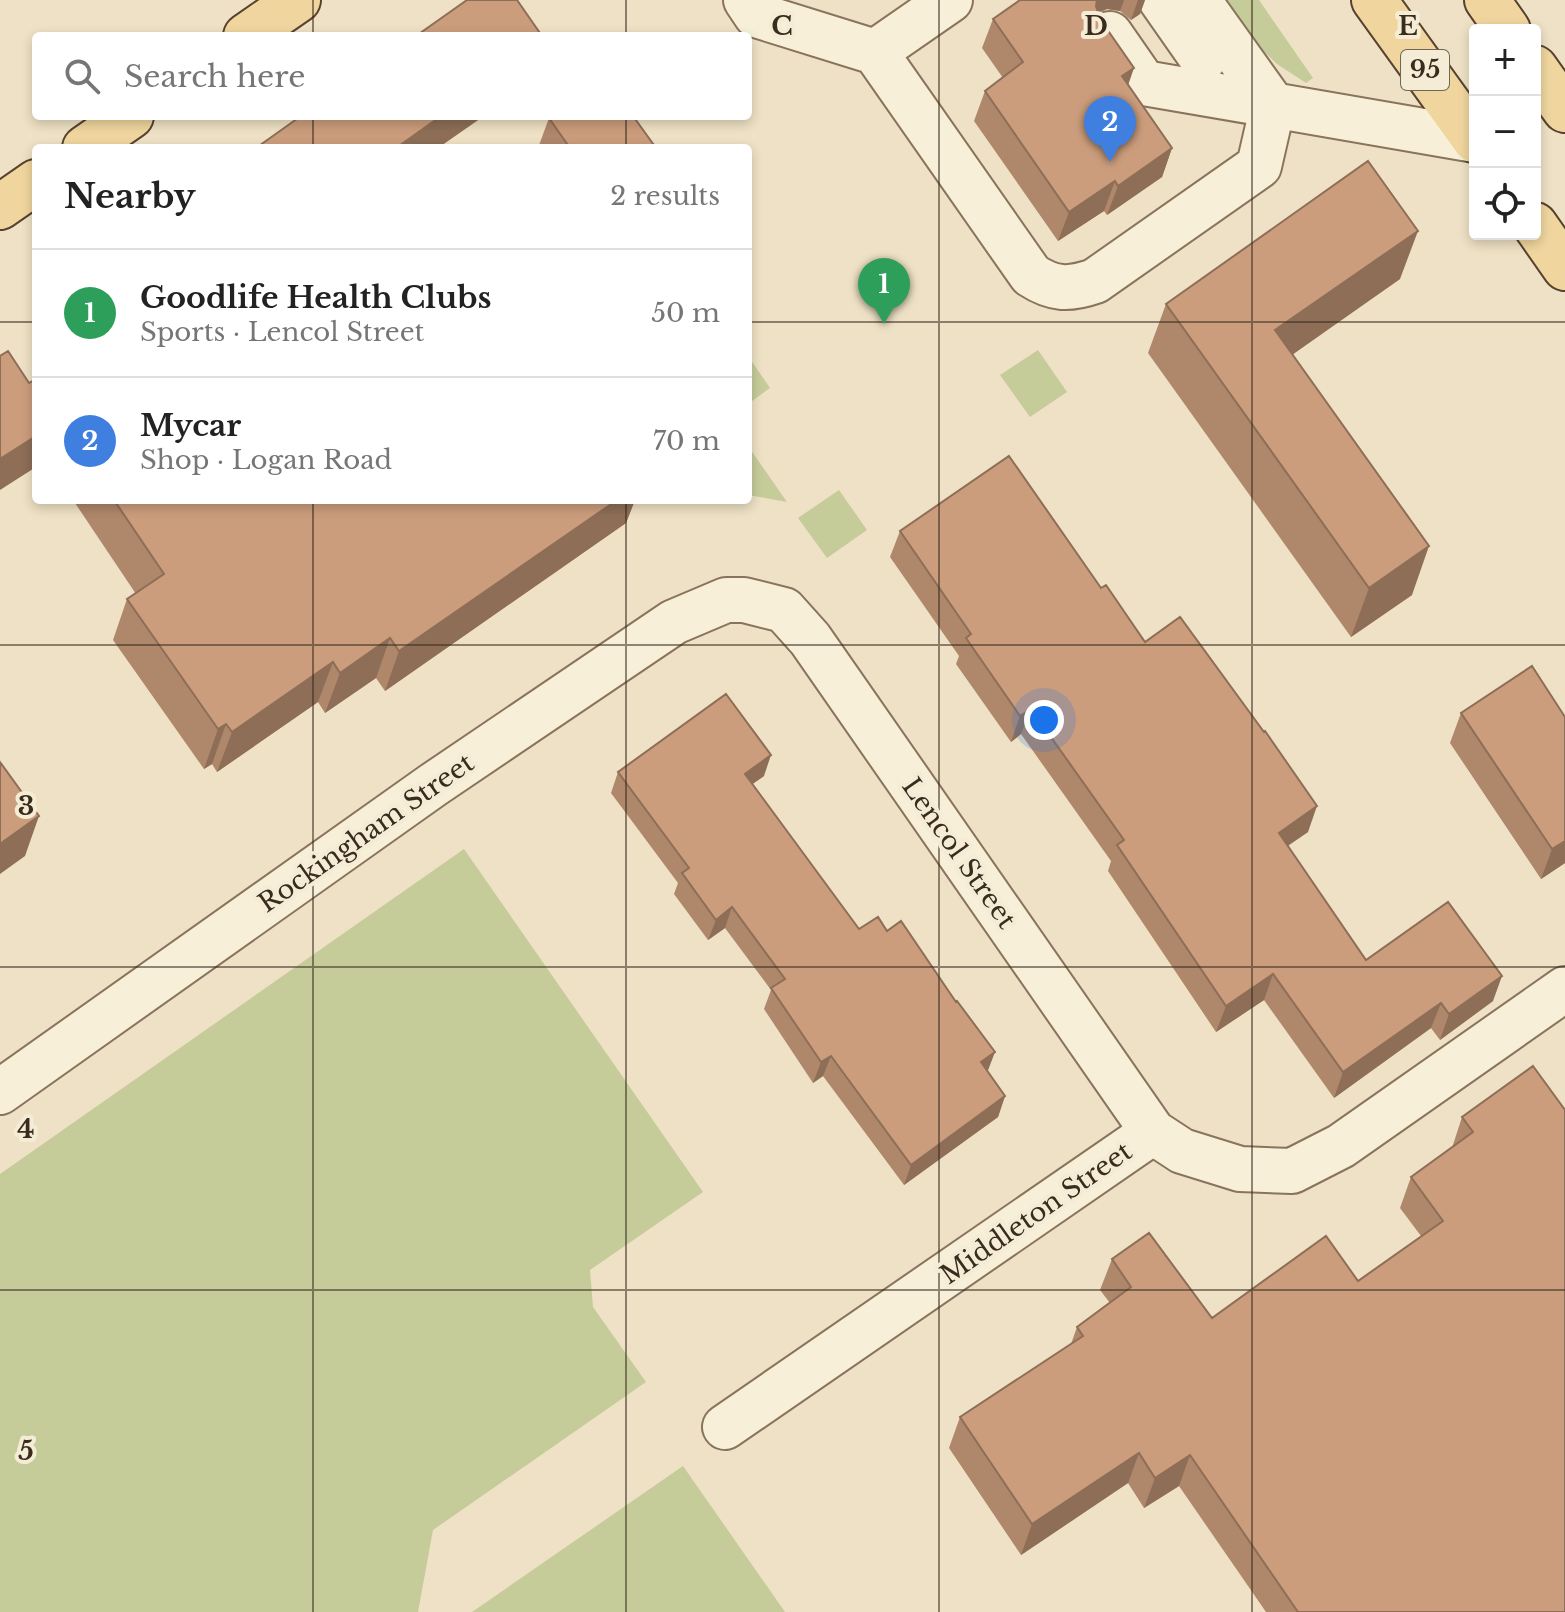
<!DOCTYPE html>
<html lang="en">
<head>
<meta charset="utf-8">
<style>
  :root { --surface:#fff; --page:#f6f6f6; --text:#222; --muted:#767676; --line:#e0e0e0; --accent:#b45309 }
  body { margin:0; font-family:"Libre Baskerville",serif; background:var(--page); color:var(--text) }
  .controls { position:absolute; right:24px; top:24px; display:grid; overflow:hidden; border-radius:8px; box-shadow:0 4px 12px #0003 }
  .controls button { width:72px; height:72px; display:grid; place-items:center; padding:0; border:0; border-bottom:2px solid var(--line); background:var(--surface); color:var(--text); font:40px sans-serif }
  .you { position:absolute; left:1044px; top:720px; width:28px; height:28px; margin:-20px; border:6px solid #fff; border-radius:50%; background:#1a73e8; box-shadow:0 0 0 12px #1a73e833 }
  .badge { display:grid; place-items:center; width:52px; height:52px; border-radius:50%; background:var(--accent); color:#fff; font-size:26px; font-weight:700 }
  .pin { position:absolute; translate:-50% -66px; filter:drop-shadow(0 2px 4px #0008) }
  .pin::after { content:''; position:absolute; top:42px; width:28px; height:24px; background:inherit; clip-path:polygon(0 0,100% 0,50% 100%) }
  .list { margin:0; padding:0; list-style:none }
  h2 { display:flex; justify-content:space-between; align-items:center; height:104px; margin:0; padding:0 32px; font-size:34px }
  h2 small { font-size:26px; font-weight:400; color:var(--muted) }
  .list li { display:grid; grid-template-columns:52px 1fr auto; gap:24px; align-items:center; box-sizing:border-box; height:128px; padding:0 32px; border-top:2px solid var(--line) }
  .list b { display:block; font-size:30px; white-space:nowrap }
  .list p { margin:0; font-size:26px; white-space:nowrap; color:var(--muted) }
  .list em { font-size:26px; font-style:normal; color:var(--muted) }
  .icon { flex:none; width:44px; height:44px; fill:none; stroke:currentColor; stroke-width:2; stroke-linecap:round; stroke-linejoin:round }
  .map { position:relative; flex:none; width:1565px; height:1612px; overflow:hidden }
  .search { position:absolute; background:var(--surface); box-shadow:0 4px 12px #0003; left:32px; top:32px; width:720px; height:88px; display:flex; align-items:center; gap:20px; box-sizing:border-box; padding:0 28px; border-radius:8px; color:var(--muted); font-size:30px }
  .panel { position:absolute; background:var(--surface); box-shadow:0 4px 12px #0003; left:32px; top:144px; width:720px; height:360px; border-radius:8px }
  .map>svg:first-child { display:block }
</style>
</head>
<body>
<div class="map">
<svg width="1565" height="1612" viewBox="0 0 1565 1612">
  <rect width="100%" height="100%" fill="#eee1c5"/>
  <path fill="#c6cc99" d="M 1225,0 L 1259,0 L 1313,78 L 1306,83 L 1277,64 L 1255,43 Z
    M 1038,350 L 1067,392 L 1030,417 L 1000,375 Z
    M 748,356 L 770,388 L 748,404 Z
    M 748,446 L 787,502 L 748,495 Z
    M 839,490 L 867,530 L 827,558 L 798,518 Z
    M 464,849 L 703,1192 L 590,1270 L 593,1307 L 646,1382 L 433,1530 L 418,1612 L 0,1612 L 0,1174 Z
    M 683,1466 L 785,1612 L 472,1612 Z"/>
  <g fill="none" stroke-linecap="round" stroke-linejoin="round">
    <g stroke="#89735c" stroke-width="48">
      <path id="minor" d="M 746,0 L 756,15 L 875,52 L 950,0
        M 1161,0 L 1203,60
        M 1110,34 L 1144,83 L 1475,140
        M 875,52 L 1031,275 C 1054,290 1069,290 1095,281 L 1259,166 L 1273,105 L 1198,0
        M 0,1092 L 433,785 L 674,622 L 726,600 L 744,600 L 784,610 L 810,639 L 1153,1132 L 1182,1151 L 1240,1169 L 1292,1171 L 1341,1146 L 1565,989
        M 725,1427 L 1153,1132"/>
    </g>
    <g stroke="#574230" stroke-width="48">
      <path id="major" d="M 1374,0 L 1475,140
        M 1487,0 L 1508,30
        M 246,36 L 298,0
        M 1535,68 L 1565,110
        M 85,148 L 131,116
        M 0,207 L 36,182
        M 1535,225 L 1565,268"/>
    </g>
    <use href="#minor" stroke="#f8efd9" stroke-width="44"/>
    <use href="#major" stroke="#f0d69e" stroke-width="44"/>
  </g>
  <path fill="#af876b" d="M 1020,0 L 1145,0 L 1140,14 L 1131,20 L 1120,11 L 1107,9 L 1098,13 L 1128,85 L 1172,148 L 1162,177 L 1107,215 L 1104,211 L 1058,241 L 974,121 L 985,91 L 1003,78 L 982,48 L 993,19 Z
    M 549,118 L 656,148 L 538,148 Z
    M 1400,279 L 1292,354 L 1412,595 L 1351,637 L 1148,353 L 1166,304 Z
    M 73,500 L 635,500 L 626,523 L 385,691 L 376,678 L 325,713 L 318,702 L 217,772 L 212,764 L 204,769 L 113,640 L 127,599 L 136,594 Z
    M 900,531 L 1101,588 L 1145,642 L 1308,832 L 1288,846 L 1366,960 L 1493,1001 L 1440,1040 L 1431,1028 L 1334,1098 L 1264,1000 L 1216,1032 L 1108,871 L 1111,861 L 1021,734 L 1011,742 L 956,664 L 959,656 L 890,557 Z
    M 1461,713 L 1565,717 L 1565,863 L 1541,879 L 1450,743 Z
    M 618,772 L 764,776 L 752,784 L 859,929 L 988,1072 L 1005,1096 L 998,1117 L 904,1185 L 823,1076 L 813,1083 L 764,1009 L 771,990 L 725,928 L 708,940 L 674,894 L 678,883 L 611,793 Z
    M 1533,1066 L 1565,1612 L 1266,1612 L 1179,1486 L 1144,1508 L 1128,1483 L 1021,1555 L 949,1448 L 960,1417 L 1071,1344 L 1077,1327 L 1110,1303 L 1100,1290 L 1112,1259 L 1212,1318 L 1358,1281 L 1421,1236 L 1400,1208 L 1411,1177 L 1452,1148 L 1462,1117 Z"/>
  <path fill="#8e6e57" d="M 1096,0 L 1124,0 L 1120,11 L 1107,9 L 1095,14 Z
    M 1138,0 L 1145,0 L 1140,14 L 1131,20 Z
    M 1134,68 L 1124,97 L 1122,76 Z
    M 441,116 L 484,116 L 438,148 L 396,148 Z
    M 1172,148 L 1162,177 L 1107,215 L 1118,186 Z
    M 1115,181 L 1104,211 L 1058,241 L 1069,212 Z
    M 1418,231 L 1400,279 L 1258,379 L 1275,330 Z
    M 36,436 L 36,467 L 0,490 L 0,459 Z
    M 617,500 L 635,500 L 626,523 L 385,691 L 399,651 Z
    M 1429,546 L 1412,595 L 1351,637 L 1369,588 Z
    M 390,638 L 376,678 L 325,713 L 340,673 Z
    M 333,662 L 318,702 L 217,772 L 232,732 Z
    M 1031,709 L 1021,734 L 1011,742 L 1020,716 Z
    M 226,724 L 212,764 L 204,769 L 218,729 Z
    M 771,755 L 764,776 L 737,795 L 745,774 Z
    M 1317,806 L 1308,832 L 1269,858 L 1279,833 Z
    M 39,816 L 25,856 L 0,874 L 0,844 Z
    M 1565,841 L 1565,863 L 1541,879 L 1552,849 Z
    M 732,907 L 725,928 L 708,940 L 716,920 Z
    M 1273,974 L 1264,1000 L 1216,1032 L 1226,1006 Z
    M 1502,976 L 1493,1001 L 1440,1040 L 1449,1014 Z
    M 1441,1003 L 1431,1028 L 1334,1098 L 1343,1072 Z
    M 995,1052 L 987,1073 L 981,1062 Z
    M 831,1056 L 823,1076 L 813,1083 L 821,1062 Z
    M 1005,1096 L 998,1117 L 904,1185 L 911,1165 Z
    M 1139,1453 L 1128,1483 L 1021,1555 L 1032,1524 Z
    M 1190,1455 L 1179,1486 L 1144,1508 L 1155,1478 Z"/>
  <path fill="#cb9d7c" stroke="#8e6e57" stroke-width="2" d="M 467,0 L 517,0 L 542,36 L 416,36 Z
    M 1020,0 L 1097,0 L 1096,6 L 1100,19 L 1134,68 L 1122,76 L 1172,148 L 1118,186 L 1115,181 L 1069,212 L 985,91 L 1023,62 L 993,19 Z
    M 301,116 L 441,116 L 396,148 L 256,148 Z
    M 551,116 L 633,116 L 656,148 L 570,148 L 549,118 Z
    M 1368,161 L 1418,231 L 1275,330 L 1429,546 L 1369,588 L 1166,304 Z
    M 8,351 L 29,383 L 36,379 L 36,436 L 0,459 L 0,356 Z
    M 1009,456 L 1101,588 L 1106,585 L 1145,642 L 1180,617 L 1264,732 L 1265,731 L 1317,806 L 1279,833 L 1366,960 L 1448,902 L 1502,976 L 1449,1014 L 1441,1003 L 1343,1072 L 1273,974 L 1226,1006 L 1117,845 L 1124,840 L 1031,709 L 1020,716 L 966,638 L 971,634 L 900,531 Z
    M 114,500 L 617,500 L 399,651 L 390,638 L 340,673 L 333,662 L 232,732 L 226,724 L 218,729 L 127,599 L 164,574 Z
    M 1532,666 L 1565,717 L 1565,841 L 1552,849 L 1461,713 Z
    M 726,694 L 771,755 L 745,774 L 859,929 L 878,917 L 887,931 L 901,921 L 956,1002 L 957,1001 L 995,1052 L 981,1062 L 1005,1096 L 911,1165 L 831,1056 L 821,1062 L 771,988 L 785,979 L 732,907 L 716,920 L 682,873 L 689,868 L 618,772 Z
    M 0,762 L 39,816 L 0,844 Z
    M 1533,1066 L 1565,1110 L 1565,1612 L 1298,1612 L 1190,1455 L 1155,1478 L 1139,1453 L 1032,1524 L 960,1417 L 1083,1336 L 1077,1327 L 1131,1287 L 1112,1259 L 1149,1233 L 1212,1318 L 1326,1236 L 1358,1281 L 1443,1221 L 1411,1177 L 1473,1132 L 1462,1117 Z"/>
  <path fill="none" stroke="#392c1f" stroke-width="2" stroke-opacity="0.55" d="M 313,0 L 313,36M 626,0 L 626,36M 939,0 L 939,1612M 1252,0 L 1252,1612M 313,116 L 313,148M 626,116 L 626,148M 0,322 L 36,322M 748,322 L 1565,322M 313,500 L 313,1612M 626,500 L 626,1612M 0,645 L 1565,645M 0,967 L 1565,967M 0,1290 L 1565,1290"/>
  <g text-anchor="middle" stroke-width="8" stroke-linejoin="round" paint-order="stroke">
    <rect fill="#f5ecd5" stroke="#716656" stroke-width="2" x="1401" y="50" width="48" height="40" rx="6"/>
    <g font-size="24" font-weight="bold" fill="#392c1f">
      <text x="1425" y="78">95</text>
    </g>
    <g font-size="26" fill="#392c1f" stroke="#f5ecd5">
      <text transform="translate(366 833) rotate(-35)" y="9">Rockingham Street</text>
      <text transform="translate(959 853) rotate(55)" y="9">Lencol Street</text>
      <text transform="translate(1036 1213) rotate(-35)" y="9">Middleton Street</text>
    </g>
  </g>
  <g font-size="26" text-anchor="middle" font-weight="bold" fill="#392c1f" stroke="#f5ecd5" stroke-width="8" stroke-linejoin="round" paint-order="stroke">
    <text x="782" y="35">C</text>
    <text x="1096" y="35">D</text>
    <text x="1408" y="35">E</text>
    <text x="26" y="815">3</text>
    <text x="26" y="1138">4</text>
    <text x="26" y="1460">5</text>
  </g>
</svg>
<div class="controls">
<button>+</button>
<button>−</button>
<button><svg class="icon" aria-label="locate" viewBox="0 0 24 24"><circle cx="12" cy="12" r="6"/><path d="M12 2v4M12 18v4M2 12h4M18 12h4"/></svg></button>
</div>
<div class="you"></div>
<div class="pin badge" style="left:884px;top:324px;background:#2e9e5b">1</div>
<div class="pin badge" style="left:1110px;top:162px;background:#3f7fe0">2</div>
<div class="search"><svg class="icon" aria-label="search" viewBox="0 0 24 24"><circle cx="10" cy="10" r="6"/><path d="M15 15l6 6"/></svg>Search here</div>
<section class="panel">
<h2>Nearby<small>2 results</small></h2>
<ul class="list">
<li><span class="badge" style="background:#2e9e5b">1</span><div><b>Goodlife Health Clubs</b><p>Sports · Lencol Street</p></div><em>50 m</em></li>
<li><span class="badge" style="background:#3f7fe0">2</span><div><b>Mycar</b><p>Shop · Logan Road</p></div><em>70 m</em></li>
</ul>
</section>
</div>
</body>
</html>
